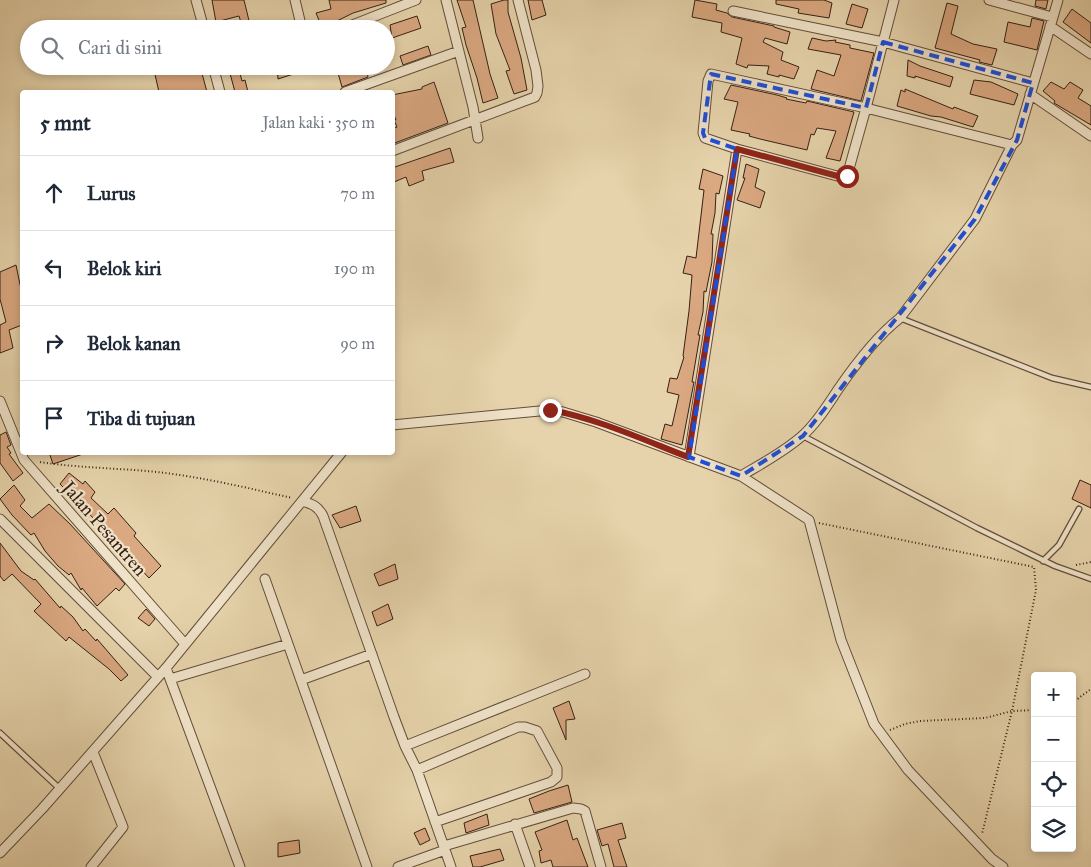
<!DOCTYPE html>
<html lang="id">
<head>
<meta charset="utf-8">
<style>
  :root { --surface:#fff; --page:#f6f6f7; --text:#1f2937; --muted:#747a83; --line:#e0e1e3 }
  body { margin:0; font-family:"IM FELL Great Primer",serif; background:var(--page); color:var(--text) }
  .controls { position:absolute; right:15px; bottom:15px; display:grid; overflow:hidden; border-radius:5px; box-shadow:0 2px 8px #0003 }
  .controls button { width:45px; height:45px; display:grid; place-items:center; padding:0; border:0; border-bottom:1px solid var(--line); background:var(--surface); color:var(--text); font:25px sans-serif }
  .stop { position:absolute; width:15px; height:15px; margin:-11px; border:4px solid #8f2418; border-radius:50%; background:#fff }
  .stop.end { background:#8f2418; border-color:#fff; box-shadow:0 1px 5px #0008 }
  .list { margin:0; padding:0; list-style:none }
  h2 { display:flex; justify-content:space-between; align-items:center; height:65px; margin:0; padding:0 20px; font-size:21px }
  h2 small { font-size:16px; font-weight:400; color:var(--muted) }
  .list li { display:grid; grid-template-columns:32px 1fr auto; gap:15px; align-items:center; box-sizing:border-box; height:75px; padding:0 20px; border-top:1px solid var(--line) }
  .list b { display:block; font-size:19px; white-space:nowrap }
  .list em { font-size:16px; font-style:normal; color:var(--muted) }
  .icon { flex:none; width:28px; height:28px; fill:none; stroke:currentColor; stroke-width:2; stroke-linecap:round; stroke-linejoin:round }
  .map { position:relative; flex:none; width:1091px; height:867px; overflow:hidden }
  .search { position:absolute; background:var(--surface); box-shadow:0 2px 8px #0003; left:20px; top:20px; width:375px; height:55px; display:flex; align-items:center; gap:12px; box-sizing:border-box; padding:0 18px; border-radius:28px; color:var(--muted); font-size:19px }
  .panel { position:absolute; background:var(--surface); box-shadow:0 2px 8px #0003; left:20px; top:90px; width:375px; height:365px; border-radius:5px }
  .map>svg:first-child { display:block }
</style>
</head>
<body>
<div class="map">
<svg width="1091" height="867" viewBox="0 0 1091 867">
  <rect width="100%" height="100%" fill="#e6d3ab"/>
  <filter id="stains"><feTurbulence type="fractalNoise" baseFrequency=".004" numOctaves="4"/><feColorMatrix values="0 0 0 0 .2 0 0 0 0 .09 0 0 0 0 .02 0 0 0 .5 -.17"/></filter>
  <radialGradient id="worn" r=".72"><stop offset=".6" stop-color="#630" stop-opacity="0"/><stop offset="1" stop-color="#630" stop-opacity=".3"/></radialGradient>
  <path fill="#daa881" stroke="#362015" d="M 212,0 L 244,0 L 251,29 L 243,29 L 239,16 L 216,22 Z
    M 329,0 L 386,0 L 386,3 L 353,13 L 335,22 L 321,25 L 316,13 L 331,9 Z
    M 457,0 L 473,0 L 490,74 L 498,98 L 483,103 L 477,78 L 466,45 L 462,28 L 466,27 Z
    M 504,0 L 508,0 L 508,12 L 521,58 L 527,90 L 514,94 L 506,71 L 510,70 L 496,34 L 491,4 Z
    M 528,0 L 542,0 L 546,15 L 532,20 Z
    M 695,0 L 717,4 L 716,10 L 727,13 L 732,17 L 774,26 L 774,27 L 790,32 L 787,44 L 765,38 L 763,42 L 783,52 L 781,60 L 799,67 L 794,79 L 779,75 L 779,77 L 767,74 L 769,66 L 748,65 L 747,68 L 736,64 L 742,38 L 721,32 L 722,23 L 692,17 Z
    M 776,0 L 824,0 L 832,3 L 829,18 L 798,13 L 799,9 L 776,4 Z
    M 1036,0 L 1048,0 L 1046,9 L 1035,6 Z
    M 947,3 L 958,6 L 951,34 L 973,44 L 997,49 L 992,65 L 979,62 L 980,60 L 935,48 Z
    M 852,4 L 868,9 L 862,28 L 846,24 Z
    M 1072,9 L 1091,23 L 1091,43 L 1063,22 Z
    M 417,16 L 421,28 L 392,38 L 390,25 Z
    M 1032,18 L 1044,21 L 1037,50 L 1004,42 L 1008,22 L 1030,27 Z
    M 812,38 L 826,41 L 836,40 L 835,42 L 850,45 L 850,48 L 874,53 L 861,101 L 811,89 L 817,70 L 834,76 L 841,55 L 808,49 Z
    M 428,46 L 431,55 L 403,65 L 400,56 Z
    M 908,60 L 920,66 L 953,77 L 950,87 L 915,76 L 915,78 L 907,76 Z
    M 153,66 L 200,66 L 207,92 L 159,92 Z
    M 228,66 L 238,66 L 242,81 L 245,80 L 248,92 L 235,92 Z
    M 277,66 L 308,66 L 309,69 L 278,79 Z
    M 336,66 L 366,66 L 368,77 L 342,87 Z
    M 974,80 L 991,82 L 1018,94 L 1014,105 L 970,94 Z
    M 434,82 L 448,123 L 392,144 L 392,129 L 397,127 L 394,120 L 396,120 L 392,110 L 392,95 L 422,89 L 422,87 Z
    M 1051,82 L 1064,89 L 1070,82 L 1083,90 L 1078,98 L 1091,106 L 1091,125 L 1054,103 L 1055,101 L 1043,91 Z
    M 731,85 L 777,95 L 787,98 L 786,99 L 806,103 L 807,101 L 854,112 L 840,161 L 826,158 L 836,131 L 817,128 L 814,135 L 811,134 L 807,150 L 760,139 L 749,136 L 750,134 L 731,130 L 738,102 L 724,99 Z
    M 905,89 L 953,109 L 954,107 L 978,116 L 973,127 L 941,117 L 931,116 L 897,106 L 901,90 L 905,92 Z
    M 450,148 L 454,162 L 422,171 L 424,180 L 409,186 L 406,177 L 394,182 L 392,168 Z
    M 746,164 L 759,169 L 755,187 L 765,192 L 760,208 L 737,200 L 745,178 L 743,178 Z
    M 703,169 L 723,176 L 719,194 L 716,193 L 715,213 L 711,234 L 713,234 L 712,262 L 706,292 L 704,291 L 703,312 L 698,335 L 700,335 L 692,382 L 694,382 L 682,445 L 661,439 L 665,424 L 672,426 L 679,395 L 667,392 L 670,378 L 677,379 L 684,357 L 683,356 L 689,311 L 692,275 L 683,273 L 687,256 L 696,258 L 704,190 L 699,189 Z
    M 16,265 L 22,294 L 22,325 L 9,330 L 13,348 L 0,353 L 0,325 L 6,322 L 0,299 L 0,272 Z
    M 6,432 L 11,445 L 7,447 L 11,453 L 9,454 L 23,473 L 13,481 L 0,463 L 0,435 Z
    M 49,452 L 83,452 L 83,454 L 53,464 Z
    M 69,473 L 83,484 L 85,481 L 95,492 L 91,498 L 108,514 L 114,508 L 136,533 L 134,536 L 161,566 L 149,578 L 113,539 L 115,537 L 99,524 L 60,484 Z
    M 1080,480 L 1091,485 L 1091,508 L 1072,499 Z
    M 14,485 L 25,500 L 20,506 L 32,518 L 49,504 L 70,524 L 125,584 L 119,591 L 116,588 L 97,606 L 82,588 L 81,590 L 71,573 L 69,575 L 58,566 L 45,551 L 34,533 L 31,535 L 12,515 L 0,499 Z
    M 356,506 L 361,521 L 340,528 L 332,515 Z
    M 0,543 L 21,571 L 34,580 L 35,579 L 60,608 L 61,606 L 73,617 L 83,631 L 85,629 L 96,641 L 97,639 L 128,675 L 121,681 L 109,669 L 69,637 L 66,641 L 34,611 L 41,604 L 12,574 L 4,581 L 0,576 Z
    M 395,564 L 398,579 L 379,586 L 374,574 Z
    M 388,604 L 393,619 L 377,626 L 372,612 Z
    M 146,609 L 155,619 L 149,626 L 138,618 Z
    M 569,701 L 575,719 L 566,720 L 566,740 L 553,708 Z
    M 568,785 L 572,802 L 534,813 L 529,799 L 549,791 Z
    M 487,814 L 489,825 L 466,833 L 464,823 Z
    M 567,820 L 573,840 L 577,838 L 588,867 L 553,867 L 551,860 L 541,863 L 539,851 L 542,850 L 535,832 Z
    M 622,823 L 626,838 L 618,840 L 627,867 L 614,867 L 608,844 L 602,846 L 597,830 Z
    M 425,828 L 430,840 L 420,845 L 414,833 Z
    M 299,840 L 300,853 L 278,857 L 278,843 Z
    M 500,849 L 504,860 L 480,867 L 473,867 L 470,856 Z"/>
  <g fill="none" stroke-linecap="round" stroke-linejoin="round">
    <g stroke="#624d3a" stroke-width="7">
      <path id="service" d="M 900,318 L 1052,378 L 1091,387
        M 803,436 L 977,528 L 1055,566 L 1091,579
        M 1043,561 L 1059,545 L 1079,509
        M 0,733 L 60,789"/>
    </g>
    <g stroke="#624d3a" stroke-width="11">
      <path id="minor" d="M 196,0 L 204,29
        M 295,0 L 302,29
        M 446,0 L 473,107 L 478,138
        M 989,0 L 1052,17
        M 733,11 L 883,42 L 1033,83
        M 1050,26 L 1091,54
        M 342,29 L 416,0
        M 213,66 L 220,92
        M 345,92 L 459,51
        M 1030,94 L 1091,136
        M 737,149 L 705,138 L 703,133 L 708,81 L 711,74 L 866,108 L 894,0
        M 392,151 L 535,97 L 537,93 L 538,86 L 536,70 L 518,0
        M 0,401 L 24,460 L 185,644
        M 392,425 L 550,410 L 563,412 L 596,422 L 741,476 C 761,464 784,452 802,436 C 816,424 827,406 837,391 C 854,366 877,336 900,318 L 975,219 L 1012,145 L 1017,140 L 1058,0
        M 689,457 L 737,149 L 841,177 L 847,176 L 866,108 L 1012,145
        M 741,476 L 809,520 L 841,640 L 874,724 L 908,770 L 992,859 L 1003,867
        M 302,501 C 312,504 318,506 323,516 L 394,717 L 405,746 L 417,770 L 451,867
        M 0,519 L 158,677
        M 265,579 L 367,867
        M 166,668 L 240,867
        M 170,679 L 288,644
        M 301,680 L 372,654
        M 405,746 L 585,674
        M 417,770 L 518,727 L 525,727 L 537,731 L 557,768 L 557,777 L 551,782 L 435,822
        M 515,824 L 530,867
        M 444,846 L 573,808 L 581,809 L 585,811 L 601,867
        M 0,853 L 42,809 L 166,668 L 342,452
        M 91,867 L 123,827 L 93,752
        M 398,867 L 445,850"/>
    </g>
    <path stroke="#362015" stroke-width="2" stroke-dasharray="1 2.5" stroke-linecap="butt" d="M 40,462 C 79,468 118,468 157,472 C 202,477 248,488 292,498
      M 819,523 L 1034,567 L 1036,590 L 1012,711 L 982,834
      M 1076,565 L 1091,562
      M 1072,703 L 1091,689
      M 890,730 L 905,724 L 920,721 L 985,718 L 1012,711 L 1035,710"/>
    <use href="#service" stroke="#efe2c8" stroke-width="4.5"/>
    <use href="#minor" stroke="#efe2c8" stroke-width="9"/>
  </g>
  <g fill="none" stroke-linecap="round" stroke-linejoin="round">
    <path stroke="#8f2418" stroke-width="6" d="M 550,410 C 596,418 644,440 688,457 L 737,149 L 841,177 L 847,176"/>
  </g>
  <path fill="none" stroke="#1d4ed8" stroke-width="4" stroke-dasharray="10 6" stroke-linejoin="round" d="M 883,42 L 1033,83 L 1017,140 L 975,219 L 803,436 L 741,476 L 689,457 L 737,149 L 705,138 L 703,133 L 711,74 L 866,108 Z"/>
  <g text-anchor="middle" stroke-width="4.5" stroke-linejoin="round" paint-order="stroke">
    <g font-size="19" fill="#362015" stroke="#efe2c8">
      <text transform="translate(105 528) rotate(49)" y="7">Jalan Pesantren</text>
    </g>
  </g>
  <rect width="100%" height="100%" filter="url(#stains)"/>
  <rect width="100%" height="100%" fill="url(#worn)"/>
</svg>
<div class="controls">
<button>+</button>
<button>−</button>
<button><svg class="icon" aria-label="locate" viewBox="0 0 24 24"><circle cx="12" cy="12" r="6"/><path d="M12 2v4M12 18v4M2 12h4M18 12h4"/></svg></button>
<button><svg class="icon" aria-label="layers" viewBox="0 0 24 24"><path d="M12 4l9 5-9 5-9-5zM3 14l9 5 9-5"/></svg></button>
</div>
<div class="stop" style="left:847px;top:176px"></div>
<div class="stop end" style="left:550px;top:410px"></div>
<div class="search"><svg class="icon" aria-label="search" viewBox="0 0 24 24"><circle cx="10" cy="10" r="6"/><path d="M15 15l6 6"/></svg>Cari di sini</div>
<section class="panel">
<h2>5 mnt<small>Jalan kaki · 350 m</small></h2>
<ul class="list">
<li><svg class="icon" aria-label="ahead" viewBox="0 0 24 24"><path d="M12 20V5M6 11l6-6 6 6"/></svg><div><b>Lurus</b></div><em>70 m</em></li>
<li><svg class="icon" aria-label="left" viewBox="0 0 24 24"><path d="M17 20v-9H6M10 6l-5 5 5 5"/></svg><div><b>Belok kiri</b></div><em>190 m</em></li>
<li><svg class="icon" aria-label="right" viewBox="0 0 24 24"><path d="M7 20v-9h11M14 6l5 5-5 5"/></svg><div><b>Belok kanan</b></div><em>90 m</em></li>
<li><svg class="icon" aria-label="arrive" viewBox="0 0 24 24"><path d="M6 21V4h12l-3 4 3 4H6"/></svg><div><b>Tiba di tujuan</b></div></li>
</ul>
</section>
</div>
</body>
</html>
